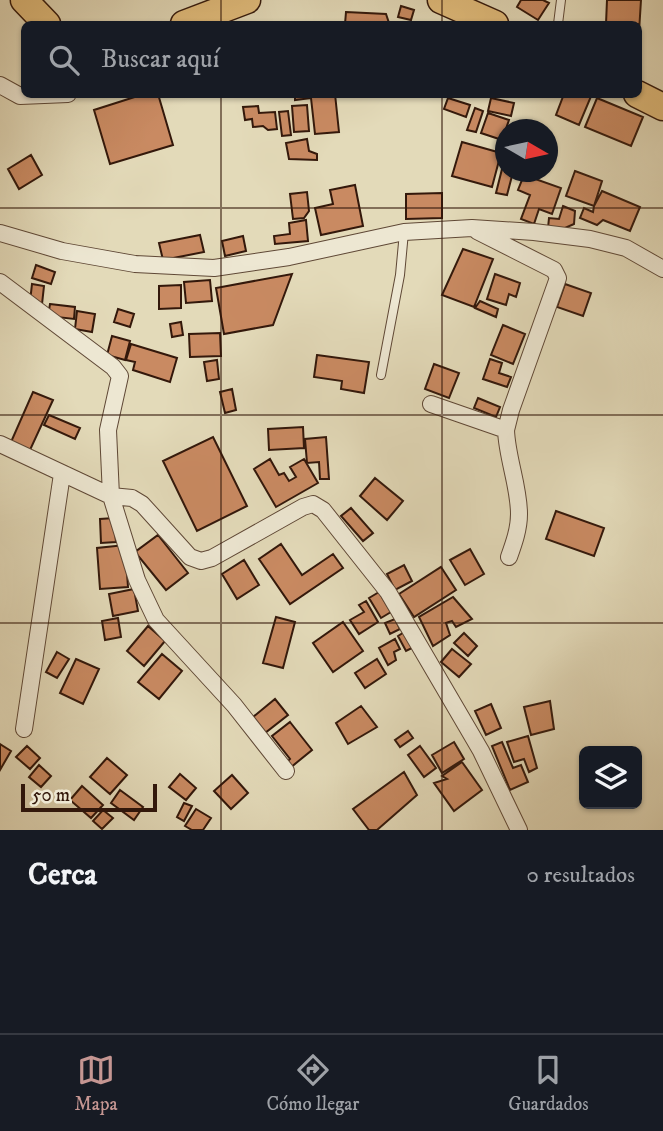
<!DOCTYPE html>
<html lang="es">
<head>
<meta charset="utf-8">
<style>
  :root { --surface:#171b24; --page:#20242c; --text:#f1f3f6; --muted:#9ea1a6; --line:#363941; --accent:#c59692 }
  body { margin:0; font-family:"IM FELL DW Pica",serif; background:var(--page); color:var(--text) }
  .controls { position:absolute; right:21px; bottom:21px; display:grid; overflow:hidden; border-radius:10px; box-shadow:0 2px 5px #0004 }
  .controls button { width:63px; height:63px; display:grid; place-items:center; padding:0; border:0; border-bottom:2px solid var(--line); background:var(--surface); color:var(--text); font:35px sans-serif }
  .compass { position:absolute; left:495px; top:119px; width:63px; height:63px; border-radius:50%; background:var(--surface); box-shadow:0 2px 5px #0004; rotate:99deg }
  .scale { position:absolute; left:21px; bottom:18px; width:136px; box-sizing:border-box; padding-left:7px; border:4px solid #33180b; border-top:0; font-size:19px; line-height:24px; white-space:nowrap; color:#33180b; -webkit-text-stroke:5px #ede7d2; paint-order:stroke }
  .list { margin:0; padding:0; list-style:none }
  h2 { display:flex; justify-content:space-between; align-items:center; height:91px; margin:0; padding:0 28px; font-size:30px }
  h2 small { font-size:23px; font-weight:400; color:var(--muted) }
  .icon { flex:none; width:38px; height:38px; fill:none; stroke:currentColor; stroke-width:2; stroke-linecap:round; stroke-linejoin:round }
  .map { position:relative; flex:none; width:663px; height:830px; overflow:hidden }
  .search { position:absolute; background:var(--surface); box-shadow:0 2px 5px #0004; left:21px; right:21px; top:21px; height:77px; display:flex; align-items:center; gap:18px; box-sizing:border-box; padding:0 24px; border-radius:10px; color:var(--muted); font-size:26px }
  .sheet { height:203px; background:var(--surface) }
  nav { display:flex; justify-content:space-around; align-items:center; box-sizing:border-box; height:98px; border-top:2px solid var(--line); background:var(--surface); font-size:19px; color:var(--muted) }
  nav a { display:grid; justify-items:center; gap:4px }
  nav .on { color:var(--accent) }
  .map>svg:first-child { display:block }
</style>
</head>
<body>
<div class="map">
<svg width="663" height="830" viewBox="0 0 663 830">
  <rect width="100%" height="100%" fill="#e3dab9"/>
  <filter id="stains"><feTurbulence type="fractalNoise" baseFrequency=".00286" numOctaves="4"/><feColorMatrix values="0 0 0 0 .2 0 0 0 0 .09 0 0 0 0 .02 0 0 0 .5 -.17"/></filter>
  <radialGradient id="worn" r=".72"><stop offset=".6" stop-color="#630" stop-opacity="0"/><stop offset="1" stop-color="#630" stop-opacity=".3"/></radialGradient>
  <path fill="#c98a62" stroke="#33180b" stroke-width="2" d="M 521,0 L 543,0 L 549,3 L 538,20 L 517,7 Z
    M 607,0 L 641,0 L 638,48 L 638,24 L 606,24 Z
    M 401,6 L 414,10 L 411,20 L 398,17 Z
    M 346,12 L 386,14 L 389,23 L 345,24 Z
    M 144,94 L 158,94 L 173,145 L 110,164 L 94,110 Z
    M 295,94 L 335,94 L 339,132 L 315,134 L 311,98 L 295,100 Z
    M 564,94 L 592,94 L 579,125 L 556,115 Z
    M 448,98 L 470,105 L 466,117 L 444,109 Z
    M 491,98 L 514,103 L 511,116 L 488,111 Z
    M 597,98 L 643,117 L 631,146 L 585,127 Z
    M 307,105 L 309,131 L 294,132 L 292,106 Z
    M 258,106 L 259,113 L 275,112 L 277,129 L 268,130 L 263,126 L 253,127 L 252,119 L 245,120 L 243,107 Z
    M 475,108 L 483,111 L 476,132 L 467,130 Z
    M 288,111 L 291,135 L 282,136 L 279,112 Z
    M 488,113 L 509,120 L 502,140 L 481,133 Z
    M 307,139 L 309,151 L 317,154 L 317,160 L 289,159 L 286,143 Z
    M 462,142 L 501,153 L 492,187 L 452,176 Z
    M 31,155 L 42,175 L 19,189 L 8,169 Z
    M 505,157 L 505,172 L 513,172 L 507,195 L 496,193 Z
    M 575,171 L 602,181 L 594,206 L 566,196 Z
    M 524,175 L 561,188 L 552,214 L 539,209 L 534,224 L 521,219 L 530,195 L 518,190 Z
    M 355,185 L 363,226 L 321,235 L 315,208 L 333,204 L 330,190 Z
    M 602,191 L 640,207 L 630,231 L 603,220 L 597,225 L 580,218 L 584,208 L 593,212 L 594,206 Z
    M 307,192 L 309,211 L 304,218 L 293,219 L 290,194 Z
    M 442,193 L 442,218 L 406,219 L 406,194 Z
    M 563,206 L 575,211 L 574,224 L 556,232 L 548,228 L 549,218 L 559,219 Z
    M 306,220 L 308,241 L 275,244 L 274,236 L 290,234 L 289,223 Z
    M 200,235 L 204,252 L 163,260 L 159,243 Z
    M 243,236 L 246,251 L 225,256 L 222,241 Z
    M 463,249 L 493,259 L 474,307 L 442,295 Z
    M 36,265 L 55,272 L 51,284 L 32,278 Z
    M 292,274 L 273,325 L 224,334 L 216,288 Z
    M 495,274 L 520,283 L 516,297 L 509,294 L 506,305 L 487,299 Z
    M 210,280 L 212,301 L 186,303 L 184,282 Z
    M 32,284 L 44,286 L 42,304 L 30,302 Z
    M 565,284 L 591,293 L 583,316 L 557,307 Z
    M 181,285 L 181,308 L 159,309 L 159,286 Z
    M 480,301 L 498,309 L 496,317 L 475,308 Z
    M 50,304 L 75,307 L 74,319 L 48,316 Z
    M 118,309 L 134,314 L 130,327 L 114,322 Z
    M 77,311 L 95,314 L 92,332 L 75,329 Z
    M 181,322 L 183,335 L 172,337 L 170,324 Z
    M 503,325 L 525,334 L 513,364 L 491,355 Z
    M 220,333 L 221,356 L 190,357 L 189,334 Z
    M 112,336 L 130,341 L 125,360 L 107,355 Z
    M 131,344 L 177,358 L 170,382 L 133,370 L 135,362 L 126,360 Z
    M 317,355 L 369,362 L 364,393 L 341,389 L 342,381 L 314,377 Z
    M 490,359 L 502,363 L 499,373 L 511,377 L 507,387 L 483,379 Z
    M 217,360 L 219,379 L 207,381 L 204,362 Z
    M 434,364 L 459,373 L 449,398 L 425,389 Z
    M 232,389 L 236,410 L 225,413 L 220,392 Z
    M 33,392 L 53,400 L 30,450 L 11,442 Z
    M 478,398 L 500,407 L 496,417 L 474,408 Z
    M 49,415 L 80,428 L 75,439 L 44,425 Z
    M 303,427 L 304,448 L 269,450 L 268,429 Z
    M 213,437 L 247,506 L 197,531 L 163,461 Z
    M 326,437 L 329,479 L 320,479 L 319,462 L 307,463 L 305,439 Z
    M 270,459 L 279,475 L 284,473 L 289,481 L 296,477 L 290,467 L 304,459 L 318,483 L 276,507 L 254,469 Z
    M 375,478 L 403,501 L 387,520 L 360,496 Z
    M 351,508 L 373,533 L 363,541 L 341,516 Z
    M 556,511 L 604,528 L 594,556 L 546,539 Z
    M 114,518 L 116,542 L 101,543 L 100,519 Z
    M 158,535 L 188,573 L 166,590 L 135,552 Z
    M 281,544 L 302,575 L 333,554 L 343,568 L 290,604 L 259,559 Z
    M 125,545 L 128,587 L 100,589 L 97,548 Z
    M 470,549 L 484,574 L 465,585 L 450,560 Z
    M 244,560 L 259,585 L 237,599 L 222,574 Z
    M 404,565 L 412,581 L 395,590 L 387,574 Z
    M 441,567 L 456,590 L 414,617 L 399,594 Z
    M 134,589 L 138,611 L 113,616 L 109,594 Z
    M 379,592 L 391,612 L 381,618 L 369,598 Z
    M 453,597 L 472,619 L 456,627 L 452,621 L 446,623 L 450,635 L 433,646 L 419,617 Z
    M 366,601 L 378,622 L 359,634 L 350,620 L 364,612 L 359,605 Z
    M 276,617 L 295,622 L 283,668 L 263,663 Z
    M 118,618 L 121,637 L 105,640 L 102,621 Z
    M 395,619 L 400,629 L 390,634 L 385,623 Z
    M 343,622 L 363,651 L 333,672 L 313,643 Z
    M 148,626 L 165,641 L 144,666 L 127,651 Z
    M 406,631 L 414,647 L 406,651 L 398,636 Z
    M 464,633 L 477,646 L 468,656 L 454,643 Z
    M 395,639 L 400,649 L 394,652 L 396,660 L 388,665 L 379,648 Z
    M 452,649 L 471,664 L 459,677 L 441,662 Z
    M 57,652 L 69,659 L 57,678 L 46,672 Z
    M 162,654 L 182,671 L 159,699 L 138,682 Z
    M 76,659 L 99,669 L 83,704 L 60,693 Z
    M 377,659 L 386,674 L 365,688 L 355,673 Z
    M 275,699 L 288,715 L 265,733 L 253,717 Z
    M 550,701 L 554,729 L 531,735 L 524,707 Z
    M 491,704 L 501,728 L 486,735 L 475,711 Z
    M 361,706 L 377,727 L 348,744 L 336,723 Z
    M 290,722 L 312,750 L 290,768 L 286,763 L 290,759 L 272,736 Z
    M 408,731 L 413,738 L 400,747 L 395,740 Z
    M 528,736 L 537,768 L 529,772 L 524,759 L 514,762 L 507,742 Z
    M 454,742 L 464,759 L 442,773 L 432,755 Z
    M 502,742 L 513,768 L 521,765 L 528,782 L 510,790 L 492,746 Z
    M 0,744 L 11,751 L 0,770 Z
    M 27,746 L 40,758 L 30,769 L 16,757 Z
    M 420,746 L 436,768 L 424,777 L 408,755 Z
    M 107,758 L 127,775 L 110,794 L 90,777 Z
    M 462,762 L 482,790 L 454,811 L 434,783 L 447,779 L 442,776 Z
    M 39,765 L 51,776 L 41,787 L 29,777 Z
    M 404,772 L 417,795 L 377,830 L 369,830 L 353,809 Z
    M 180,774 L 196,788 L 186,800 L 169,787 Z
    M 232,775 L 248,793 L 231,809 L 214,791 Z
    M 82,786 L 103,805 L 91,818 L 70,800 Z
    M 120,790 L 143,807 L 134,820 L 111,803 Z
    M 184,803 L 192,806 L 184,821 L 177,817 Z
    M 196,809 L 211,818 L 203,830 L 192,830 L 185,826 Z
    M 103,810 L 113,818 L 102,829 L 93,821 Z"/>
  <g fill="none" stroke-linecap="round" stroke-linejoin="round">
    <g stroke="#5f4836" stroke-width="10">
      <path id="service" d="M 558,24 L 561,0
        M 381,375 L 400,275 L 404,232"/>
    </g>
    <g stroke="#5f4836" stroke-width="18">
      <path id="minor" d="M 0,85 L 20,96 L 68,94
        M 477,231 L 554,270 L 558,278 L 511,410 L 506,430
        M 0,233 L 62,251 L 135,264 L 214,268 L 289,257 L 404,232 L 472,228 L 534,232 L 590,239 L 626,248 L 663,269
        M 0,282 L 113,367 L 120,376 L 108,430 L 111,496 L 137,580 L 156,620 L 234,705 L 286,771
        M 431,404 L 506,430 C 507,458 519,486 519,514 C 519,529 514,543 509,557
        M 0,444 L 111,496 L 132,498 L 142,504 L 190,557 L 201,561 L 212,558 L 303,507 L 313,504 L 323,510 L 388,592 L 481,751 L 519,830
        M 24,729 L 62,474"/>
    </g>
    <g stroke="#33180b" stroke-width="29">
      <path id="primary" d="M 24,0 L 47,24
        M 441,0 L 495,24
        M 184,24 L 247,0
        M 637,94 L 663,107"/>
    </g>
    <use href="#service" stroke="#ede7d2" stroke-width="8"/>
    <use href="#minor" stroke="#ede7d2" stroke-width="16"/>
    <use href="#primary" stroke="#e2bd7c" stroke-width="26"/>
  </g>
  <path fill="none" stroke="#33180b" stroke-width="2" stroke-opacity="0.55" d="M 221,0 L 221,24M 442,0 L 442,24M 221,94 L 221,830M 442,94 L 442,830M 0,208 L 663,208M 0,415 L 663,415M 0,623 L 663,623"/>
  <rect width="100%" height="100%" filter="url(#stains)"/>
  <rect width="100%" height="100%" fill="url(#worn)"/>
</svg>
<div class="controls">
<button><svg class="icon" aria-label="layers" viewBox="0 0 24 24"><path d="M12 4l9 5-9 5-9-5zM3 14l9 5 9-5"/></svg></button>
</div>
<svg class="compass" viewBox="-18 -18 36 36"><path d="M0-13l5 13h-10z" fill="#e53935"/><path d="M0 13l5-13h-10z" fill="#9ea1a6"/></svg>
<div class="scale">50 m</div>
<div class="search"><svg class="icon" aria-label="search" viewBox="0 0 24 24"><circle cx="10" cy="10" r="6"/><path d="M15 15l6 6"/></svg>Buscar aquí</div>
</div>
<section class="sheet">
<h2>Cerca<small>0 resultados</small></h2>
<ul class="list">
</ul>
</section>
<nav>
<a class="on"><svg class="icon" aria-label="map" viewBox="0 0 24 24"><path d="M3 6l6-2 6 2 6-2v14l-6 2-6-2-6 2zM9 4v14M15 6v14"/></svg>Mapa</a>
<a><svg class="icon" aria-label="directions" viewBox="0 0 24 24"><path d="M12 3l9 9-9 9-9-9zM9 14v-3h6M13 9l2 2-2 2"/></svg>Cómo llegar</a>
<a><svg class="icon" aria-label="saved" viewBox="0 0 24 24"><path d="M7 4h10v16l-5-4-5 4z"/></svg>Guardados</a>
</nav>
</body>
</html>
